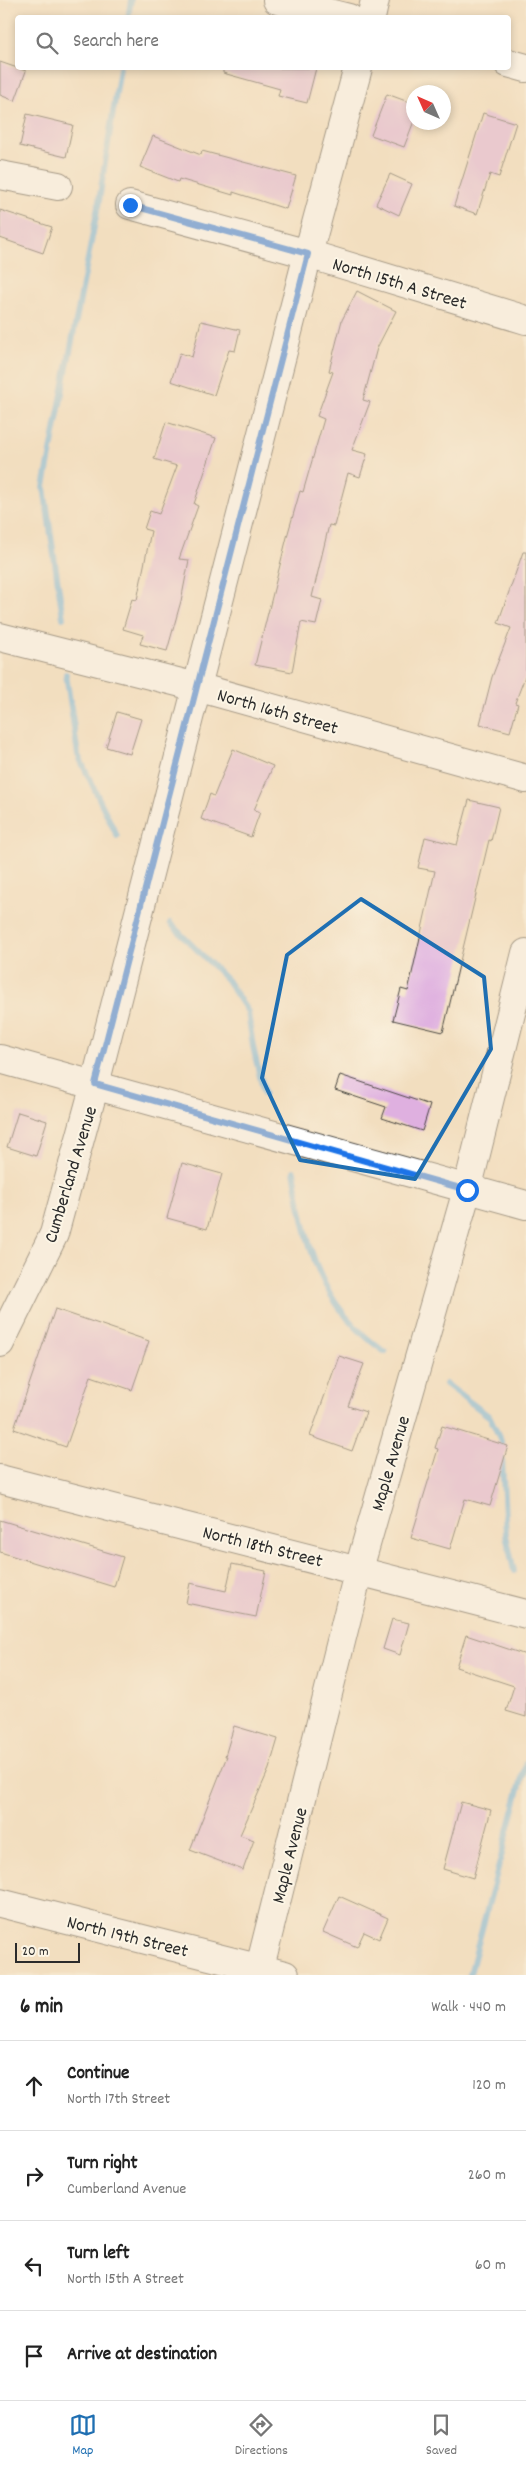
<!DOCTYPE html>
<html lang="en">
<head>
<meta charset="utf-8">
<style>
  :root { --surface:#fff; --page:#f2f2f2; --text:#222; --muted:#767676; --line:#e0e0e0; --accent:#1f6fb2 }
  body { margin:0; font-family:Dekko,sans-serif; background:var(--page); color:var(--text) }
  .compass { position:absolute; left:406px; top:85px; width:45px; height:45px; border-radius:50%; background:var(--surface); box-shadow:0 2px 8px #0003; rotate:315deg }
  .scale { position:absolute; left:15px; bottom:12px; width:65px; box-sizing:border-box; padding-left:5px; border:2px solid #2b2b2b; border-top:0; font-size:14px; line-height:18px; white-space:nowrap; color:#2b2b2b; -webkit-text-stroke:4px #fcf5e5; paint-order:stroke }
  .stop { position:absolute; width:15px; height:15px; margin:-11px; border:4px solid #1a73e8; border-radius:50%; background:#fff }
  .stop.end { background:#1a73e8; border-color:#fff; box-shadow:0 1px 5px #0008 }
  .list { margin:0; padding:0; list-style:none }
  h2 { display:flex; justify-content:space-between; align-items:center; height:65px; margin:0; padding:0 20px; font-size:21px }
  h2 small { font-size:16px; font-weight:400; color:var(--muted) }
  .list li { display:grid; grid-template-columns:32px 1fr auto; gap:15px; align-items:center; box-sizing:border-box; height:90px; padding:0 20px; border-top:1px solid var(--line) }
  .list b { display:block; font-size:19px; white-space:nowrap }
  .list p { margin:0; font-size:16px; white-space:nowrap; color:var(--muted) }
  .list em { font-size:16px; font-style:normal; color:var(--muted) }
  .icon { flex:none; width:28px; height:28px; fill:none; stroke:currentColor; stroke-width:2; stroke-linecap:round; stroke-linejoin:round }
  .map { position:relative; flex:none; width:526px; height:1975px; overflow:hidden }
  .search { position:absolute; background:var(--surface); box-shadow:0 2px 8px #0003; left:15px; right:15px; top:15px; height:55px; display:flex; align-items:center; gap:12px; box-sizing:border-box; padding:0 18px; border-radius:5px; color:var(--muted); font-size:19px }
  .sheet { height:425px; background:var(--surface) }
  nav { display:flex; justify-content:space-around; align-items:center; box-sizing:border-box; height:70px; border-top:1px solid var(--line); background:var(--surface); font-size:14px; color:var(--muted) }
  nav a { display:grid; justify-items:center; gap:2px }
  nav .on { color:var(--accent) }
  .map>svg:first-child { display:block }
</style>
</head>
<body>
<div class="map">
<svg width="526" height="1975" viewBox="0 0 526 1975">
  <rect width="100%" height="100%" fill="#fcf5e5"/>
  <filter id="ink" filterUnits="userSpaceOnUse"><feTurbulence type="fractalNoise" baseFrequency=".02" numOctaves="2"/><feDisplacementMap in="SourceGraphic" scale="10" xChannelSelector="R" yChannelSelector="G"/><feConvolveMatrix kernelMatrix="1 2 1 2 8 2 1 2 1" color-interpolation-filters="sRGB"/></filter>
  <filter id="wash" filterUnits="userSpaceOnUse"><feTurbulence type="fractalNoise" baseFrequency=".0096" numOctaves="4" result="noise"/><feDisplacementMap in="SourceGraphic" scale="20" xChannelSelector="R" yChannelSelector="G"/><feGaussianBlur stdDeviation="1.12" result="paint"/><feColorMatrix in="noise" values="0 0 0 0 0 0 0 0 0 0 0 0 0 0 0 0 0 1.4 0 .05"/><feComposite in="paint" operator="in"/></filter>
  <g filter="url(#wash)">
    <rect width="100%" height="100%" fill="#f2debf"/>
    <g fill="none" stroke-linecap="round" stroke-linejoin="round">
      <path stroke="#6ab4e2" stroke-width="6" d="M 128,18 L 131,0
        M 63,618 L 44,487 L 99,201 L 120,68
        M 66,674 L 78,755 L 117,836
        M 170,923 L 227,980 L 248,1012 L 253,1047 L 264,1094
        M 294,1171 C 307,1247 318,1305 385,1352
        M 446,1384 L 490,1417 L 501,1441 L 506,1535 L 514,1571
        M 470,1974 L 526,1763"/>
    </g>
    <g id="blocks">
      <path fill="#dfb0e0" d="M 0,62 L 26,71 L 15,101 L 0,95 Z
        M 223,68 L 316,68 L 307,103 L 278,96 L 280,89 L 223,73 Z
        M 387,94 L 414,104 L 414,121 L 404,147 L 371,135 Z
        M 483,113 L 516,123 L 499,177 L 490,174 L 477,214 L 454,206 Z
        M 27,114 L 73,125 L 66,157 L 20,146 Z
        M 153,136 L 201,155 L 202,151 L 296,176 L 286,209 L 233,192 L 233,195 L 179,179 L 178,182 L 140,167 Z
        M 390,174 L 412,184 L 399,215 L 376,204 Z
        M 0,210 L 52,227 L 43,253 L 0,238 Z
        M 357,291 L 396,311 L 377,348 L 363,400 L 370,402 L 352,450 L 367,454 L 360,477 L 348,473 L 334,526 L 329,525 L 312,597 L 322,600 L 316,625 L 301,622 L 292,672 L 255,665 L 288,533 L 300,491 L 303,492 L 324,419 L 317,416 L 333,372 L 329,371 L 342,320 Z
        M 201,321 L 240,330 L 235,351 L 229,350 L 214,395 L 171,381 L 180,353 L 192,357 Z
        M 166,422 L 216,438 L 194,504 L 198,506 L 179,559 L 189,560 L 181,601 L 167,651 L 140,644 L 143,635 L 123,629 L 132,599 L 137,600 L 151,531 L 144,529 L 150,511 L 159,514 L 177,466 L 154,459 Z
        M 523,552 L 526,552 L 526,674 L 515,703 L 518,704 L 510,732 L 480,724 L 492,677 L 511,628 L 498,623 Z
        M 117,712 L 141,719 L 130,754 L 106,747 Z
        M 233,749 L 273,766 L 254,810 L 260,812 L 251,837 L 201,819 L 210,794 L 214,796 Z
        M 469,800 L 499,807 L 491,841 L 489,840 L 443,1032 L 393,1020 L 401,989 L 408,991 L 435,871 L 418,868 L 425,837 L 457,845 Z
        M 340,1075 L 430,1105 L 422,1131 L 382,1118 L 386,1107 L 335,1090 Z
        M 18,1112 L 47,1121 L 36,1156 L 7,1147 Z
        M 182,1163 L 222,1174 L 207,1229 L 167,1218 Z
        M 55,1309 L 149,1341 L 132,1390 L 91,1376 L 66,1447 L 14,1429 Z
        M 339,1356 L 364,1364 L 348,1406 L 366,1412 L 352,1451 L 310,1436 Z
        M 442,1426 L 508,1446 L 490,1506 L 465,1499 L 450,1549 L 411,1538 L 438,1449 L 435,1448 Z
        M 0,1520 L 123,1557 L 114,1587 L 0,1552 Z
        M 232,1564 L 266,1571 L 256,1617 L 186,1603 L 190,1583 L 226,1591 Z
        M 392,1619 L 409,1623 L 400,1655 L 383,1649 Z
        M 466,1635 L 526,1655 L 526,1717 L 506,1711 L 514,1686 L 456,1667 Z
        M 234,1726 L 278,1739 L 269,1769 L 240,1835 L 254,1840 L 243,1870 L 190,1850 L 227,1756 L 225,1756 Z
        M 461,1802 L 491,1810 L 473,1878 L 443,1869 Z
        M 339,1896 L 388,1918 L 379,1939 L 364,1932 L 357,1947 L 323,1932 Z"/>
    </g>
  </g>
  <g filter="url(#ink)">
    <use href="#blocks" fill-opacity="0" stroke="#494641" stroke-width="1"/>
    <g fill="none" stroke-linecap="round" stroke-linejoin="round">
      <g stroke="#494641" stroke-width="30">
        <path id="minor" d="M 277,0 L 349,18
          M 371,18 L 375,0
          M 508,63 L 526,68
          M 0,175 L 58,186
          M 130,205 L 308,254 L 526,320
          M 0,637 L 197,687 L 526,779
          M 0,1059 L 526,1205
          M 0,1343 L 54,1234 L 95,1084 L 308,254 L 358,68
          M 0,1903 L 285,1975
          M 258,1975 L 359,1569 L 467,1190 L 526,953"/>
      </g>
      <g stroke="#494641" stroke-width="30">
        <path id="major" d="M 0,1479 L 526,1614"/>
      </g>
      <use href="#minor" stroke="#fff" stroke-width="28"/>
      <use href="#major" stroke="#fff" stroke-width="28"/>
    </g>
  </g>
  <g fill="none" stroke-linecap="round" stroke-linejoin="round" filter="url(#ink)">
    <path stroke="#1a73e8" stroke-width="6" d="M 130,205 L 308,254 L 95,1084 L 467,1190"/>
  </g>
  <path d="M0 0H526V1975H0ZM 361,899 L 484,977 L 491,1049 L 415,1179 L 300,1160 L 262,1078 L 287,955 Z" fill="#f2debf" fill-opacity=".55" fill-rule="evenodd"/>
  <path fill="none" stroke="#1f6fb2" stroke-width="4" stroke-linejoin="round" d="M 361,899 L 484,977 L 491,1049 L 415,1179 L 300,1160 L 262,1078 L 287,955 Z"/>
  <g text-anchor="middle" stroke-width="4" stroke-linejoin="round" paint-order="stroke">
    <g font-size="19" fill="#2b2b2b" stroke="#fcf5e5">
      <text transform="translate(400 282) rotate(17)" y="7">North 15th A Street</text>
      <text transform="translate(278 710) rotate(16)" y="7">North 16th Street</text>
      <text transform="translate(69 1174) rotate(-73)" y="7">Cumberland Avenue</text>
      <text transform="translate(389 1463) rotate(-74)" y="7">Maple Avenue</text>
      <text transform="translate(263 1545) rotate(14)" y="7">North 18th Street</text>
      <text transform="translate(288 1855) rotate(-76)" y="7">Maple Avenue</text>
      <text transform="translate(128 1935) rotate(14)" y="7">North 19th Street</text>
    </g>
  </g>
</svg>
<svg class="compass" viewBox="-18 -18 36 36"><path d="M0-13l5 13h-10z" fill="#e53935"/><path d="M0 13l5-13h-10z" fill="#767676"/></svg>
<div class="scale">20 m</div>
<div class="stop" style="left:467px;top:1190px"></div>
<div class="stop end" style="left:130px;top:205px"></div>
<div class="search"><svg class="icon" aria-label="search" viewBox="0 0 24 24"><circle cx="10" cy="10" r="6"/><path d="M15 15l6 6"/></svg>Search here</div>
</div>
<section class="sheet">
<h2>6 min<small>Walk · 440 m</small></h2>
<ul class="list">
<li><svg class="icon" aria-label="ahead" viewBox="0 0 24 24"><path d="M12 20V5M6 11l6-6 6 6"/></svg><div><b>Continue</b><p>North 17th Street</p></div><em>120 m</em></li>
<li><svg class="icon" aria-label="right" viewBox="0 0 24 24"><path d="M7 20v-9h11M14 6l5 5-5 5"/></svg><div><b>Turn right</b><p>Cumberland Avenue</p></div><em>260 m</em></li>
<li><svg class="icon" aria-label="left" viewBox="0 0 24 24"><path d="M17 20v-9H6M10 6l-5 5 5 5"/></svg><div><b>Turn left</b><p>North 15th A Street</p></div><em>60 m</em></li>
<li><svg class="icon" aria-label="arrive" viewBox="0 0 24 24"><path d="M6 21V4h12l-3 4 3 4H6"/></svg><div><b>Arrive at destination</b></div></li>
</ul>
</section>
<nav>
<a class="on"><svg class="icon" aria-label="map" viewBox="0 0 24 24"><path d="M3 6l6-2 6 2 6-2v14l-6 2-6-2-6 2zM9 4v14M15 6v14"/></svg>Map</a>
<a><svg class="icon" aria-label="directions" viewBox="0 0 24 24"><path d="M12 3l9 9-9 9-9-9zM9 14v-3h6M13 9l2 2-2 2"/></svg>Directions</a>
<a><svg class="icon" aria-label="saved" viewBox="0 0 24 24"><path d="M7 4h10v16l-5-4-5 4z"/></svg>Saved</a>
</nav>
</body>
</html>
